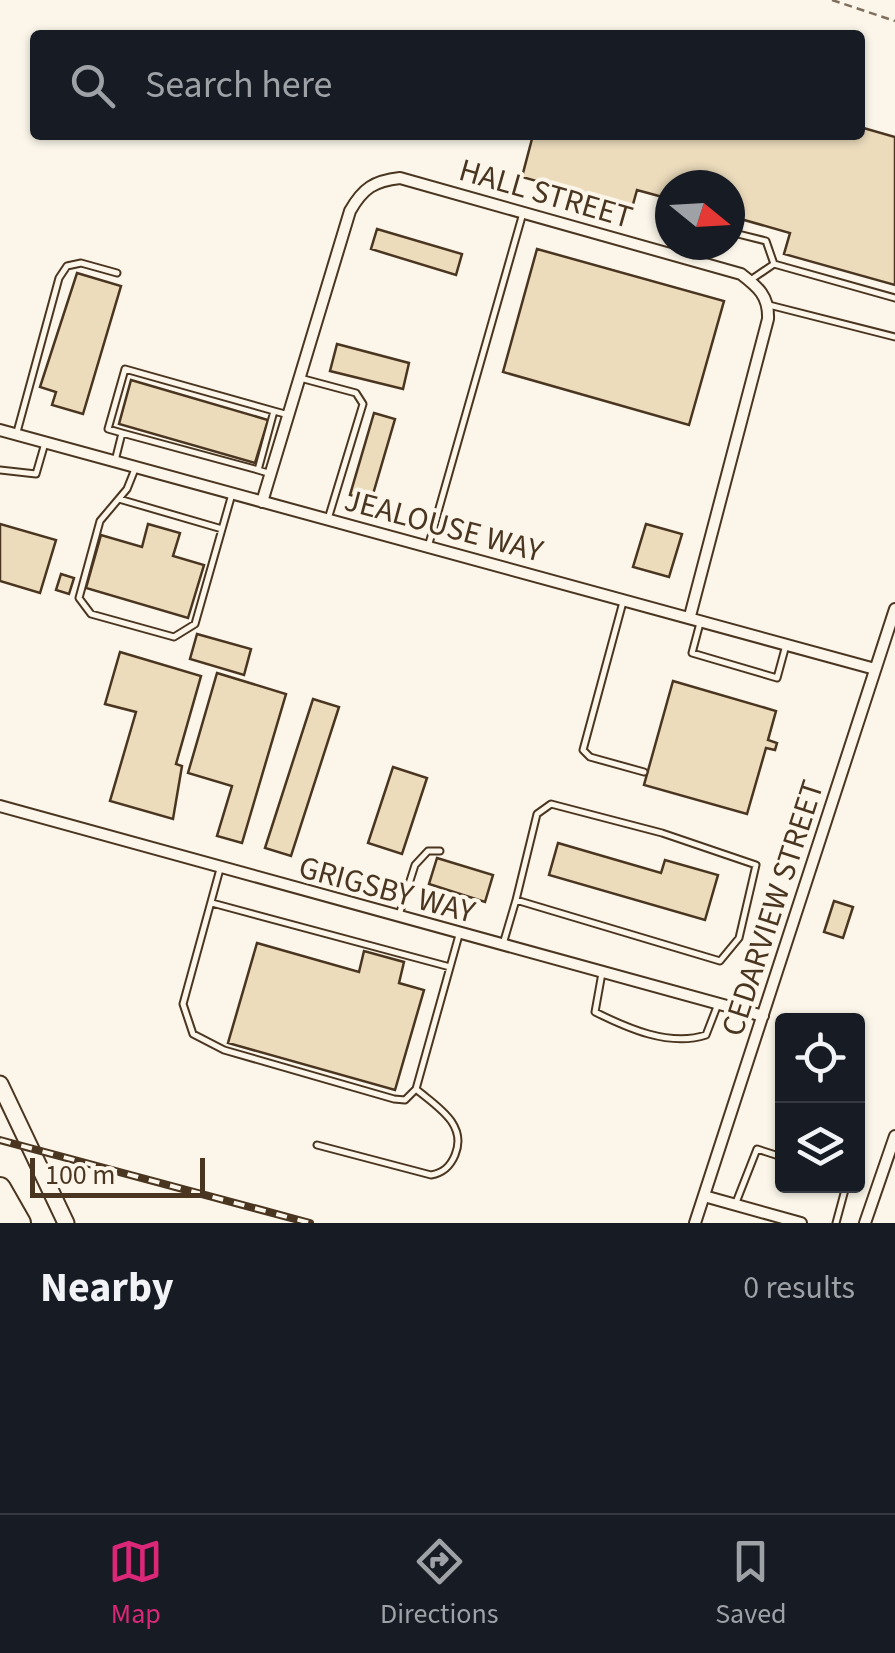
<!DOCTYPE html>
<html lang="en">
<head>
<meta charset="utf-8">
<style>
  :root { --surface:#171b24; --page:#242831; --text:#f1f3f6; --muted:#9ea1a6; --line:#363941; --accent:#db2777 }
  body { margin:0; font-family:"Source Sans 3",sans-serif; background:var(--page); color:var(--text) }
  .controls { position:absolute; right:30px; bottom:30px; display:grid; overflow:hidden; border-radius:10px; box-shadow:0 2px 8px #0004 }
  .controls button { width:90px; height:90px; display:grid; place-items:center; padding:0; border:0; border-bottom:2px solid var(--line); background:var(--surface); color:var(--text); font:50px sans-serif }
  .compass { position:absolute; left:655px; top:170px; width:90px; height:90px; border-radius:50%; background:var(--surface); box-shadow:0 2px 8px #0004; rotate:108deg }
  .scale { position:absolute; left:30px; bottom:25px; width:175px; box-sizing:border-box; padding-left:10px; border:5px solid #4a3520; border-top:0; font-size:28px; line-height:35px; white-space:nowrap; color:#4a3520; -webkit-text-stroke:8px #fbf6e9; paint-order:stroke }
  .list { margin:0; padding:0; list-style:none }
  h2 { display:flex; justify-content:space-between; align-items:center; height:130px; margin:0; padding:0 40px; font-size:42px }
  h2 small { font-size:32px; font-weight:400; color:var(--muted) }
  .icon { flex:none; width:55px; height:55px; fill:none; stroke:currentColor; stroke-width:2; stroke-linecap:round; stroke-linejoin:round }
  .map { position:relative; flex:none; width:895px; height:1223px; overflow:hidden }
  .search { position:absolute; background:var(--surface); box-shadow:0 2px 8px #0004; left:30px; right:30px; top:30px; height:110px; display:flex; align-items:center; gap:25px; box-sizing:border-box; padding:0 35px; border-radius:10px; color:var(--muted); font-size:38px }
  .sheet { height:290px; background:var(--surface) }
  nav { display:flex; justify-content:space-around; align-items:center; box-sizing:border-box; height:140px; border-top:2px solid var(--line); background:var(--surface); font-size:28px; color:var(--muted) }
  nav a { display:grid; justify-items:center; gap:5px }
  nav .on { color:var(--accent) }
  .map>svg:first-child { display:block }
</style>
</head>
<body>
<div class="map">
<svg width="895" height="1223" viewBox="0 0 895 1223">
  <rect width="100%" height="100%" fill="#fbf6e9"/>
  <path fill="#ecdcbc" stroke="#4a3520" stroke-width="2.5" d="M 860,127 L 895,137 L 895,285 L 784,254 L 790,233 L 730,216 L 730,185 L 670,185 L 670,199 L 637,190 L 632,208 L 522,177 L 533,135 L 860,135 Z
    M 377,229 L 462,254 L 456,275 L 371,249 Z
    M 537,249 L 724,301 L 689,425 L 503,372 Z
    M 77,273 L 121,286 L 83,414 L 52,405 L 56,392 L 40,387 Z
    M 337,344 L 409,363 L 403,389 L 330,371 Z
    M 131,380 L 268,420 L 255,463 L 119,424 Z
    M 374,413 L 395,419 L 371,501 L 350,495 Z
    M 0,524 L 56,540 L 40,593 L 0,581 Z
    M 148,524 L 180,533 L 173,556 L 204,565 L 188,618 L 86,588 L 101,535 L 142,547 Z
    M 646,524 L 682,534 L 669,577 L 633,567 Z
    M 61,574 L 74,578 L 69,594 L 56,590 Z
    M 197,634 L 251,649 L 244,675 L 190,659 Z
    M 120,652 L 201,676 L 176,764 L 182,766 L 173,819 L 110,801 L 136,712 L 105,704 Z
    M 217,673 L 286,694 L 242,843 L 217,836 L 232,786 L 188,773 Z
    M 673,681 L 776,711 L 768,740 L 777,743 L 775,750 L 766,748 L 747,814 L 644,785 Z
    M 313,699 L 339,707 L 291,856 L 265,848 Z
    M 393,767 L 427,778 L 402,854 L 368,843 Z
    M 558,843 L 661,873 L 665,860 L 718,875 L 705,920 L 549,875 Z
    M 437,858 L 493,875 L 485,902 L 429,884 Z
    M 834,901 L 853,907 L 843,938 L 824,932 Z
    M 257,943 L 359,972 L 364,951 L 404,962 L 399,983 L 424,990 L 395,1090 L 228,1043 Z"/>
  <g fill="none" stroke-linecap="round" stroke-linejoin="round">
    <g stroke="#4a3520" stroke-width="9">
      <path id="service" d="M 730,232 L 766,241 L 774,264
        M 752,279 L 774,264 L 895,298
        M 769,305 L 895,337
        M 300,378 L 356,393 L 363,404 L 328,519
        M 17,432 L 59,278 L 67,266 L 81,263 L 117,273
        M 122,433 L 258,470
        M 115,461 L 122,433 L 108,429 L 125,369 L 274,411
        M 135,469 L 127,489 L 100,521 L 79,598 L 91,614 L 174,637 L 195,624 L 232,494
        M 0,470 L 36,474 L 45,443
        M 268,473 L 258,470 L 274,411 L 285,414
        M 119,499 L 222,529
        M 428,547 L 523,213
        M 623,602 L 583,750 L 590,757 L 644,772
        M 700,623 L 692,653 L 777,678 L 786,645
        M 220,869 L 183,1004 L 193,1034 L 224,1050 L 394,1099 L 405,1100 L 416,1089 L 459,935
        M 212,903 L 450,967
        M 399,915 L 415,865 L 428,851 L 440,851
        M 503,944 L 516,900 L 720,961 L 739,938 L 756,865 L 662,833 L 551,804 L 537,814 L 516,900
        M 602,973 L 595,1012 C 627,1028 669,1047 706,1035 L 718,1004
        M 317,1145 L 431,1175 C 443,1173 450,1167 455,1155 C 468,1124 436,1106 416,1089
        M 735,1205 L 757,1149 L 782,1157
        M 836,1223 L 846,1186"/>
    </g>
    <g stroke="#4a3520" stroke-width="14">
      <path id="minor" d="M 0,430 L 875,669
        M 262,502 L 350,211 C 363,188 374,181 400,178 L 741,274 C 758,287 769,296 768,319 L 690,616
        M 0,806 L 763,1016
        M 704,1196 L 801,1223
        M 695,1223 L 895,609
        M 865,1223 L 895,1136"/>
    </g>
    <g stroke="#4a3520" stroke-width="19">
      <path id="secondary" d="M 0,1084 L 66,1223"/>
    </g>
    <g stroke="#4a3520" stroke-width="24">
      <path id="motorway" d="M 0,1188 L 20,1223
        M 0,1218 L 2,1223"/>
    </g>
    <path stroke="#7f6f5c" stroke-width="2.5" stroke-dasharray="8 5" stroke-linecap="butt" d="M 832,0 L 895,21"/>
    <use href="#service" stroke="#fbf6e9" stroke-width="5"/>
    <use href="#minor" stroke="#fbf6e9" stroke-width="10"/>
    <use href="#secondary" stroke="#fbf6e9" stroke-width="15"/>
    <use href="#motorway" stroke="#fbf6e9" stroke-width="20"/>
    <g stroke="#4a3520" stroke-width="8">
      <path id="rail" d="M 0,1140 L 310,1223"/>
    </g>
    <use href="#rail" stroke="#fbf6e9" stroke-width="4" stroke-dasharray="11" stroke-linecap="butt"/>
  </g>
  <g text-anchor="middle" stroke-width="8" stroke-linejoin="round" paint-order="stroke">
    <g font-size="32" fill="#4a3520" stroke="#fbf6e9">
      <text transform="translate(546 193) rotate(16)" y="11">HALL STREET</text>
      <text transform="translate(444 525) rotate(15)" y="11">JEALOUSE WAY</text>
      <text transform="translate(387 889) rotate(15)" y="11">GRIGSBY WAY</text>
      <text transform="translate(772 908) rotate(-72)" y="11">CEDARVIEW STREET</text>
    </g>
  </g>
</svg>
<div class="controls">
<button><svg class="icon" aria-label="locate" viewBox="0 0 24 24"><circle cx="12" cy="12" r="6"/><path d="M12 2v4M12 18v4M2 12h4M18 12h4"/></svg></button>
<button><svg class="icon" aria-label="layers" viewBox="0 0 24 24"><path d="M12 4l9 5-9 5-9-5zM3 14l9 5 9-5"/></svg></button>
</div>
<svg class="compass" viewBox="-18 -18 36 36"><path d="M0-13l5 13h-10z" fill="#e53935"/><path d="M0 13l5-13h-10z" fill="#9ea1a6"/></svg>
<div class="scale">100 m</div>
<div class="search"><svg class="icon" aria-label="search" viewBox="0 0 24 24"><circle cx="10" cy="10" r="6"/><path d="M15 15l6 6"/></svg>Search here</div>
</div>
<section class="sheet">
<h2>Nearby<small>0 results</small></h2>
<ul class="list">
</ul>
</section>
<nav>
<a class="on"><svg class="icon" aria-label="map" viewBox="0 0 24 24"><path d="M3 6l6-2 6 2 6-2v14l-6 2-6-2-6 2zM9 4v14M15 6v14"/></svg>Map</a>
<a><svg class="icon" aria-label="directions" viewBox="0 0 24 24"><path d="M12 3l9 9-9 9-9-9zM9 14v-3h6M13 9l2 2-2 2"/></svg>Directions</a>
<a><svg class="icon" aria-label="saved" viewBox="0 0 24 24"><path d="M7 4h10v16l-5-4-5 4z"/></svg>Saved</a>
</nav>
</body>
</html>
